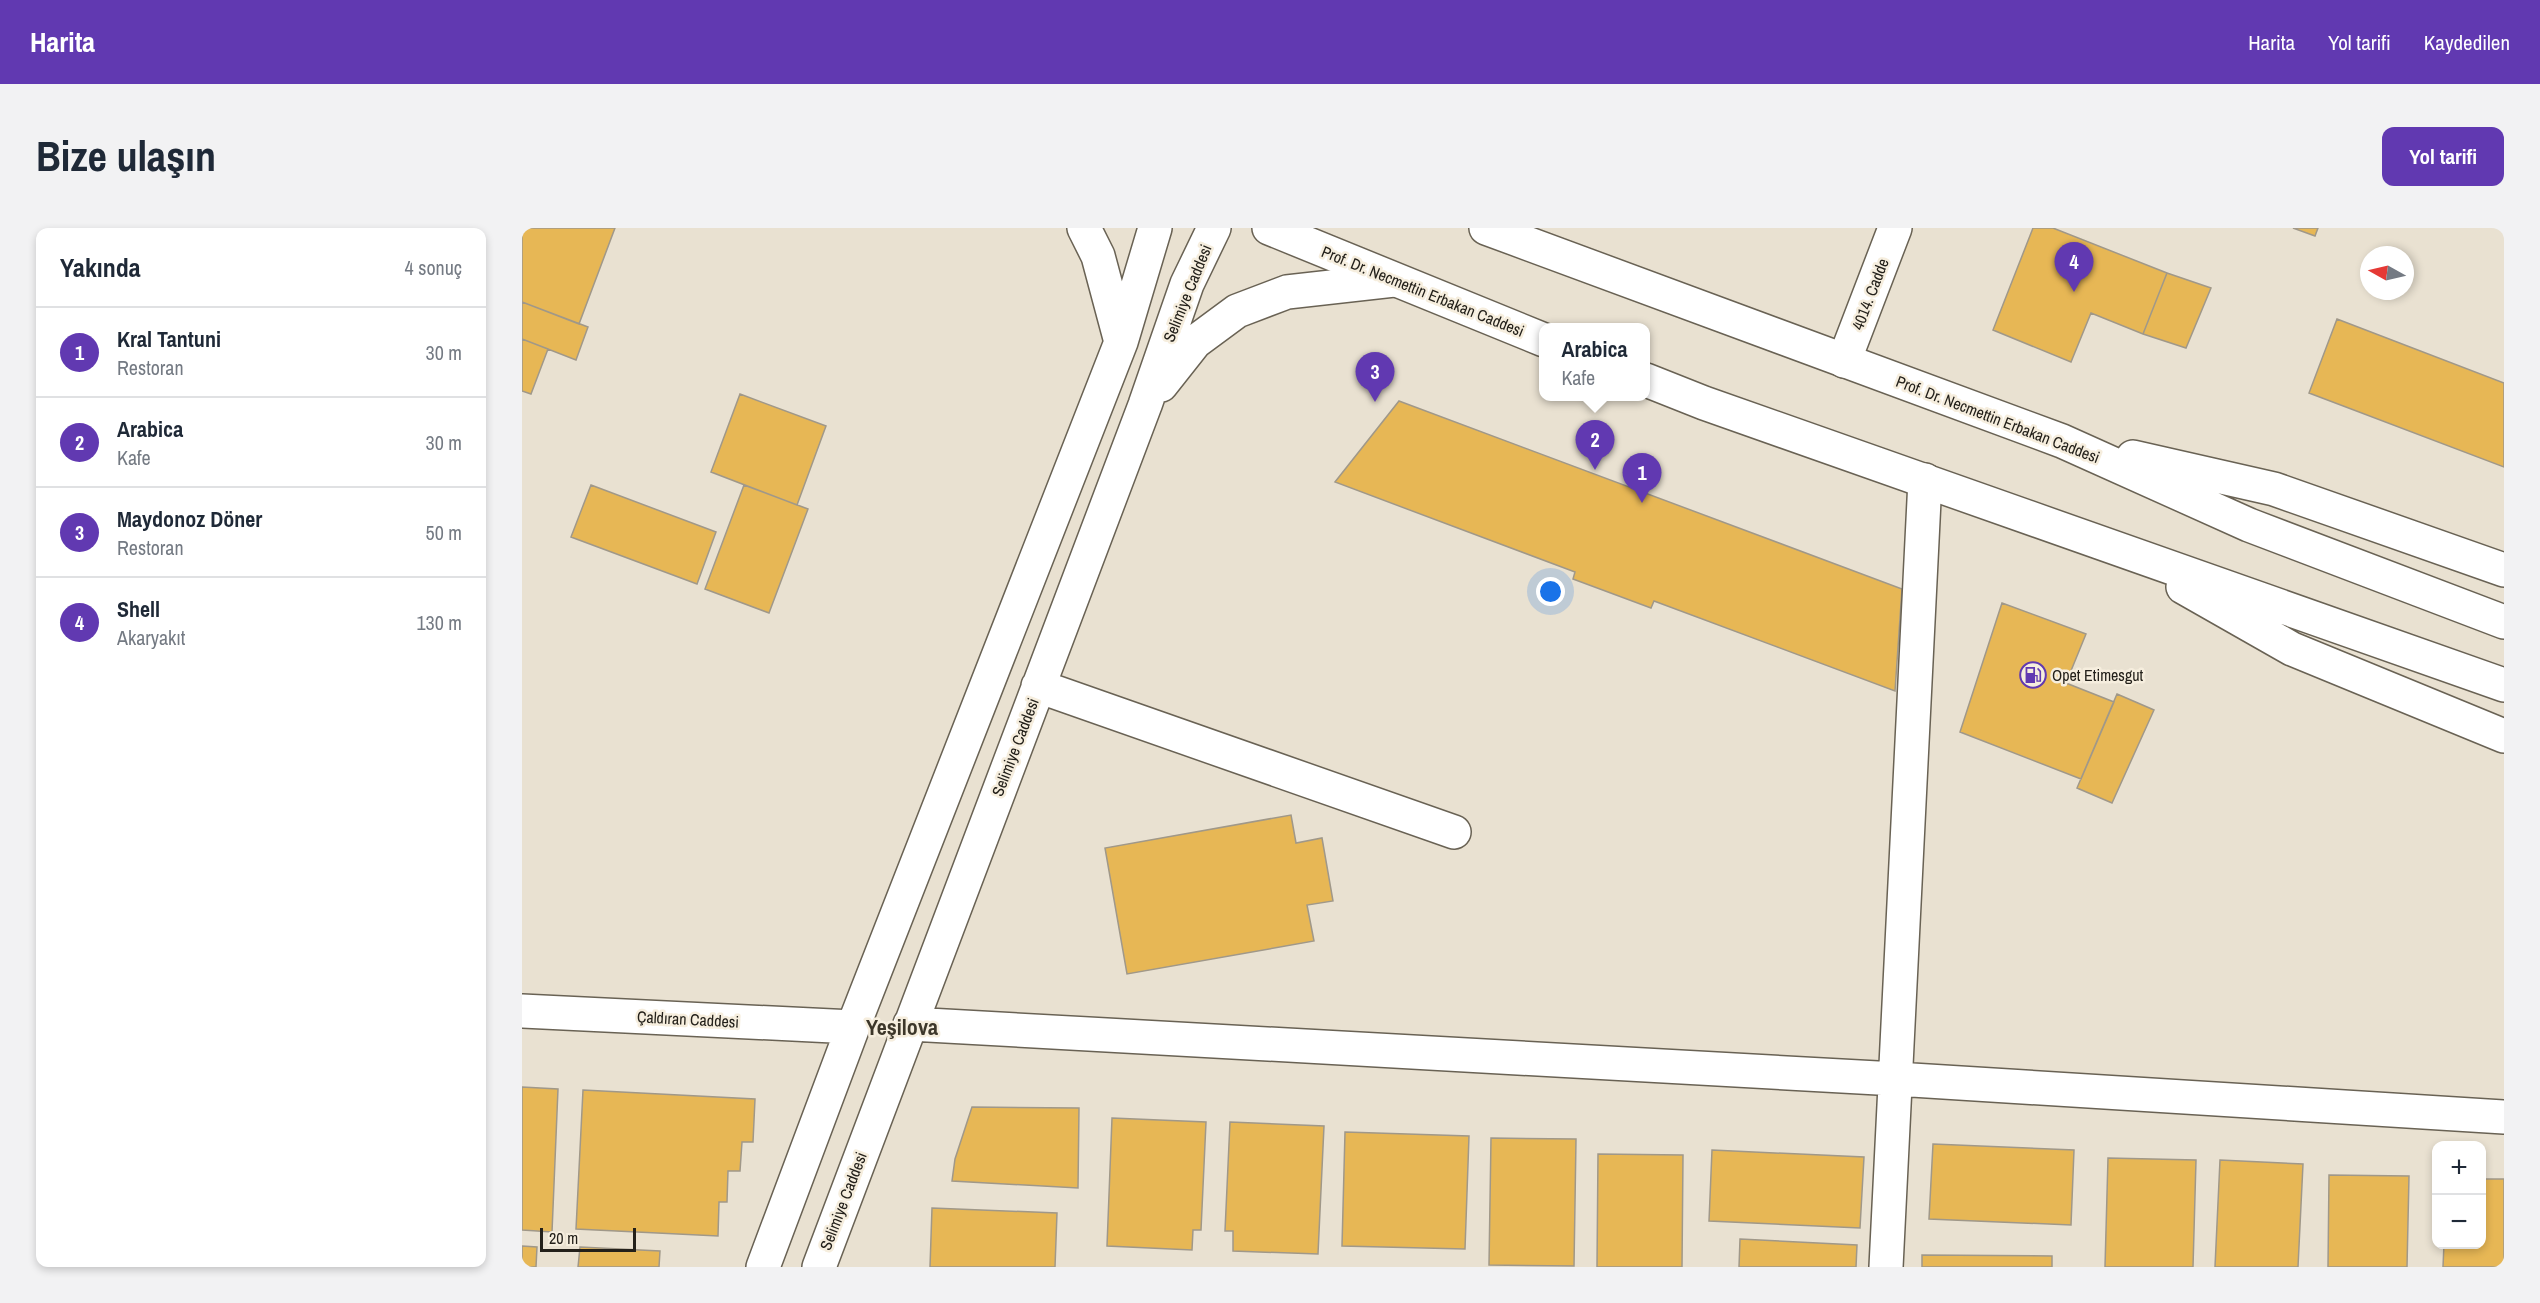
<!DOCTYPE html>
<html lang="tr">
<head>
<meta charset="utf-8">
<style>
  :root { --surface:#fff; --page:#f2f2f3; --text:#1f2937; --muted:#747a83; --line:#e0e1e3; --accent:#6139b1 }
  body { margin:0; font-family:"Archivo Narrow",sans-serif; background:var(--page); color:var(--text) }
  .controls { position:absolute; right:18px; bottom:18px; display:grid; overflow:hidden; border-radius:12px; box-shadow:0 3px 9px #0003 }
  .controls button { width:54px; height:54px; display:grid; place-items:center; padding:0; border:0; border-bottom:2px solid var(--line); background:var(--surface); color:var(--text); font:30px sans-serif }
  .compass { position:absolute; left:1838px; top:18px; width:54px; height:54px; border-radius:50%; background:var(--surface); box-shadow:0 3px 9px #0003; rotate:278deg }
  .scale { position:absolute; left:18px; bottom:15px; width:96px; box-sizing:border-box; padding-left:6px; border:3px solid #23201a; border-top:0; font-size:16px; line-height:21px; white-space:nowrap; color:#23201a; -webkit-text-stroke:4px #f6eede; paint-order:stroke }
  .you { position:absolute; left:1029px; top:364px; width:21px; height:21px; margin:-15px; border:4px solid #fff; border-radius:50%; background:#1a73e8; box-shadow:0 0 0 9px #1a73e833 }
  .badge { display:grid; place-items:center; width:39px; height:39px; border-radius:50%; background:var(--accent); color:#fff; font-size:20px; font-weight:700 }
  .pin { position:absolute; translate:-50% -50px; filter:drop-shadow(0 2px 3px #0008) }
  .pin::after { content:''; position:absolute; top:32px; width:21px; height:18px; background:inherit; clip-path:polygon(0 0,100% 0,50% 100%) }
  .popup { position:absolute; left:1017px; top:95px; width:111px; height:78px; box-sizing:border-box; display:grid; place-content:center; border-radius:12px; background:var(--surface); filter:drop-shadow(0 2px 4px #0005); font-size:20px; white-space:nowrap; color:var(--muted) }
  .popup b { font-size:22px; color:var(--text) }
  .popup::after { content:''; position:absolute; left:50%; top:100%; margin-left:-12px; border:12px solid transparent; border-top-color:var(--surface) }
  .list { margin:0; padding:0; list-style:none }
  h2 { display:flex; justify-content:space-between; align-items:center; height:78px; margin:0; padding:0 24px; font-size:26px }
  h2 small { font-size:20px; font-weight:400; color:var(--muted) }
  .list li { display:grid; grid-template-columns:39px 1fr auto; gap:18px; align-items:center; box-sizing:border-box; height:90px; padding:0 24px; border-top:2px solid var(--line) }
  .list b { display:block; font-size:22px; white-space:nowrap }
  .list p { margin:0; font-size:20px; white-space:nowrap; color:var(--muted) }
  .list em { font-size:20px; font-style:normal; color:var(--muted) }
  .map { position:relative; flex:none; width:1982px; height:1039px; overflow:hidden; border-radius:12px }
  header { display:flex; align-items:center; gap:36px; box-sizing:border-box; height:84px; padding:0 30px; background:var(--accent); color:#fff }
  header strong { font-size:28px }
  nav { display:flex; gap:33px; margin-inline-start:auto; font-size:21px }
  .intro { display:flex; align-items:center; justify-content:space-between; box-sizing:border-box; height:144px; padding:0 36px }
  h1 { margin:0; font-size:42px }
  .button { padding:15px 27px; border-radius:12px; background:var(--accent); color:#fff; font-size:21px; font-weight:700 }
  main { display:flex; gap:36px; padding:0 36px }
  aside { flex:1; background:var(--surface); border-radius:12px; box-shadow:0 3px 9px #0003 }
  .map>svg:first-child { display:block }
</style>
</head>
<body>
<header>
<strong>Harita</strong>
<nav><a>Harita</a><a>Yol tarifi</a><a>Kaydedilen</a></nav>
</header>
<div class="intro"><h1>Bize ulaşın</h1><a class="button">Yol tarifi</a></div>
<main>
<aside>
<h2>Yakında<small>4 sonuç</small></h2>
<ul class="list">
<li><span class="badge">1</span><div><b>Kral Tantuni</b><p>Restoran</p></div><em>30 m</em></li>
<li><span class="badge">2</span><div><b>Arabica</b><p>Kafe</p></div><em>30 m</em></li>
<li><span class="badge">3</span><div><b>Maydonoz Döner</b><p>Restoran</p></div><em>50 m</em></li>
<li><span class="badge">4</span><div><b>Shell</b><p>Akaryakıt</p></div><em>130 m</em></li>
</ul>
</aside>
<div class="map">
<svg width="1982" height="1039" viewBox="0 0 1982 1039">
  <rect width="100%" height="100%" fill="#e9e1d1"/>
  <path fill="#e7b755" stroke="#a09889" stroke-width="1.5" d="M 0,0 L 93,0 L 57,96 L 0,74 Z
    M 1511,0 L 1531,0 L 1645,45 L 1621,106 L 1569,85 L 1549,134 L 1471,102 Z
    M 1771,0 L 1796,0 L 1793,8 Z
    M 1645,45 L 1689,60 L 1664,120 L 1621,106 Z
    M 0,74 L 66,99 L 54,132 L 0,111 Z
    M 1815,91 L 1982,155 L 1982,239 L 1787,165 Z
    M 0,111 L 26,121 L 9,166 L 0,163 Z
    M 218,166 L 304,198 L 275,277 L 189,244 Z
    M 877,173 L 1380,361 L 1373,463 L 1132,373 L 1129,380 L 1051,351 L 1053,344 L 813,254 Z
    M 69,257 L 194,304 L 175,356 L 49,309 Z
    M 222,257 L 286,281 L 247,385 L 183,361 Z
    M 1480,375 L 1564,406 L 1544,455 L 1592,474 L 1559,551 L 1438,504 Z
    M 1595,466 L 1632,482 L 1590,575 L 1555,560 Z
    M 769,587 L 774,615 L 800,610 L 811,673 L 785,677 L 792,713 L 605,746 L 583,620 Z
    M 0,859 L 36,861 L 30,1004 L 0,1002 Z
    M 61,862 L 233,871 L 231,914 L 220,914 L 218,943 L 206,943 L 205,974 L 197,974 L 196,1008 L 54,1001 Z
    M 450,879 L 557,880 L 556,960 L 430,953 L 433,931 Z
    M 590,890 L 684,894 L 679,1002 L 671,1002 L 670,1022 L 585,1018 Z
    M 708,894 L 802,898 L 796,1026 L 711,1023 L 711,1003 L 703,1003 Z
    M 823,904 L 947,908 L 943,1021 L 820,1018 Z
    M 969,910 L 1054,911 L 1052,1038 L 967,1037 Z
    M 1411,916 L 1552,922 L 1549,997 L 1407,991 Z
    M 1190,922 L 1342,929 L 1338,1000 L 1187,993 Z
    M 1076,926 L 1161,927 L 1160,1039 L 1075,1039 Z
    M 1586,930 L 1674,932 L 1671,1039 L 1583,1039 Z
    M 1698,932 L 1781,936 L 1776,1039 L 1693,1039 Z
    M 1807,947 L 1887,948 L 1885,1039 L 1806,1039 Z
    M 1960,951 L 1982,951 L 1982,1039 L 1921,1039 L 1922,1016 L 1960,1016 Z
    M 410,980 L 535,985 L 533,1039 L 408,1039 Z
    M 1218,1011 L 1335,1017 L 1334,1039 L 1217,1039 Z
    M 0,1018 L 15,1019 L 14,1039 L 0,1039 Z
    M 58,1019 L 138,1023 L 137,1039 L 56,1039 Z
    M 1400,1027 L 1530,1028 L 1530,1039 L 1400,1039 Z"/>
  <g fill="none" stroke-linecap="round" stroke-linejoin="round">
    <g stroke="#696254" stroke-width="36">
      <path id="minor" d="M 562,0 L 576,28 L 599,114
        M 1322,133 L 1373,0
        M 639,157 L 673,114 L 715,83 L 765,64 L 872,52
        M 516,458 L 932,604
        M 0,783 L 331,799
        M 388,796 L 1374,851 L 1982,889
        M 241,1039 L 331,799 L 599,114 L 633,0
        M 297,1039 L 623,177 L 665,56 L 692,0
        M 1364,1039 L 1403,252"/>
    </g>
    <g stroke="#696254" stroke-width="36">
      <path id="major" d="M 747,0 L 1022,112
        M 964,0 L 1540,213 L 1727,297 L 1982,394
        M 1124,152 L 1182,175 L 1982,457
        M 1611,229 L 1752,261 L 1982,342
        M 1661,359 L 1770,421 L 1982,508"/>
    </g>
    <use href="#minor" stroke="#fff" stroke-width="33"/>
    <use href="#major" stroke="#fff" stroke-width="33"/>
  </g>
  <defs>
    <g id="fuel-ring" transform="scale(1.35)"><circle r="9.5" fill="#f6eede" stroke="#6139b1" stroke-width="1.5"/><path d="M-5.5-6h7V0h2V4h1.3V-2.5L3-4.5l.8-.8L6-3V5H2.5V1h-1V6h-7ZM-4.2-4.7v3.2H.2V-4.7Z" fill="#6139b1"/></g>
  </defs>
  <g fill-rule="evenodd">
    <use href="#fuel-ring" x="1511" y="447"/>
  </g>
  <g text-anchor="middle" stroke-width="5" stroke-linejoin="round" paint-order="stroke">
    <g font-size="16" fill="#23201a" stroke="#f6eede">
      <text transform="translate(901 63) rotate(22)" y="6">Prof. Dr. Necmettin Erbakan Caddesi</text>
      <text transform="translate(665 65) rotate(-68)" y="6">Selimiye Caddesi</text>
      <text transform="translate(1348 66) rotate(-69)" y="6">4014. Cadde</text>
      <text transform="translate(1476 191) rotate(21)" y="6">Prof. Dr. Necmettin Erbakan Caddesi</text>
      <text transform="translate(493 519) rotate(-69)" y="6">Selimiye Caddesi</text>
      <text transform="translate(166 791) rotate(3)" y="6">Çaldıran Caddesi</text>
      <text transform="translate(321 973) rotate(-69)" y="6">Selimiye Caddesi</text>
    </g>
    <g font-size="16" fill="#23201a" stroke="#f6eede" text-anchor="start">
      <text x="1530" y="453">Opet Etimesgut</text>
    </g>
    <g font-size="22" font-weight="bold" fill="#3d372a" stroke="#f6eede">
      <text x="380" y="807">Yeşilova</text>
    </g>
  </g>
</svg>
<div class="controls">
<button>+</button>
<button>−</button>
</div>
<svg class="compass" viewBox="-18 -18 36 36"><path d="M0-13l5 13h-10z" fill="#e53935"/><path d="M0 13l5-13h-10z" fill="#747a83"/></svg>
<div class="scale">20 m</div>
<div class="you"></div>
<div class="pin badge" style="left:1120px;top:275px">1</div>
<div class="pin badge" style="left:1073px;top:242px">2</div>
<div class="popup"><b>Arabica</b>Kafe</div>
<div class="pin badge" style="left:853px;top:174px">3</div>
<div class="pin badge" style="left:1552px;top:64px">4</div>
</div>
</main>
</body>
</html>
